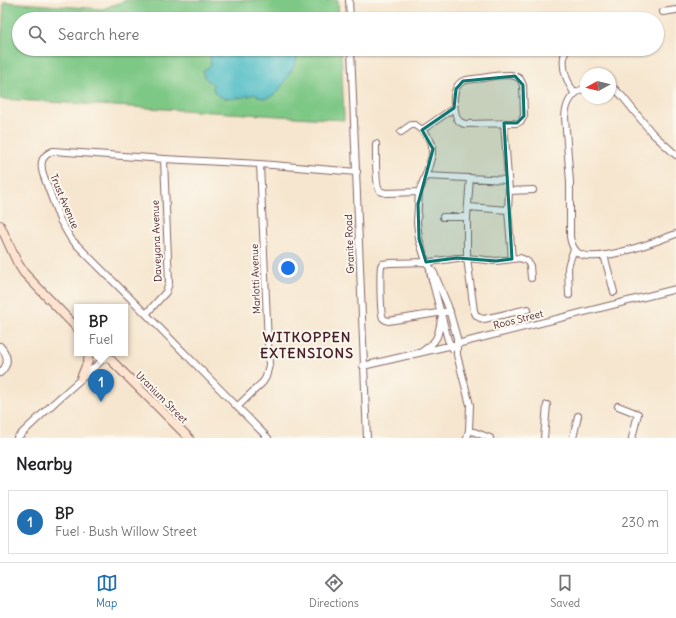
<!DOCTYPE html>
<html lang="en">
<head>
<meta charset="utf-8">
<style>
  :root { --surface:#fff; --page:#f6f6f6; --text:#202124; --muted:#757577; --line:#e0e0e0; --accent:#1f6fb2 }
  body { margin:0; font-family:Delius,sans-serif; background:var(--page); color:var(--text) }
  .compass { position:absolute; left:580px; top:68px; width:36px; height:36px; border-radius:50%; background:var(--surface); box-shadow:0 1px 3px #0004; rotate:262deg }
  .you { position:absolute; left:288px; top:268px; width:14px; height:14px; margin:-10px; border:3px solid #fff; border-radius:50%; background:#1a73e8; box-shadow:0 0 0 6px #1a73e833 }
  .badge { display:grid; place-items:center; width:26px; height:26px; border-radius:50%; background:var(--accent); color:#fff; font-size:13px; font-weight:700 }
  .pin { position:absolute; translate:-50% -33px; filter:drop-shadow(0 1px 2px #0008) }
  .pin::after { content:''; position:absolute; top:21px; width:14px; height:12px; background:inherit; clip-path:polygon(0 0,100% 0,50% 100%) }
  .popup { position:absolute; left:74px; top:304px; width:54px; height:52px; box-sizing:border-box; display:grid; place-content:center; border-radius:0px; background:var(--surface); filter:drop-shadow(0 1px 3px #0005); font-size:13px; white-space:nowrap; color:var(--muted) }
  .popup b { font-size:15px; color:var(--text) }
  .popup::after { content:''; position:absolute; left:50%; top:100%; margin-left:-8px; border:8px solid transparent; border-top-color:var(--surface) }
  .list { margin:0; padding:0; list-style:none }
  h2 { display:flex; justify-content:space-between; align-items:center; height:52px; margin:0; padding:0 16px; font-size:17px }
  h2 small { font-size:13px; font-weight:400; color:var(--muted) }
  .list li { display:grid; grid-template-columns:26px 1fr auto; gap:12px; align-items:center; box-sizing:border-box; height:64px; margin:0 8px 8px; padding:0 8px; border:1px solid var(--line); border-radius:0px }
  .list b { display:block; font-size:15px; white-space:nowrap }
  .list p { margin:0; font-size:13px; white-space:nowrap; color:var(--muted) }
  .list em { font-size:13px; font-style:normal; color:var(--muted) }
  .icon { flex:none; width:22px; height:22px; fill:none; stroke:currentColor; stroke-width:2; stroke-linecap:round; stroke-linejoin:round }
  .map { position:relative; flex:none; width:676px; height:438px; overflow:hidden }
  .search { position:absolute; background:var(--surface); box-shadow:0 1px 3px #0004; left:12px; right:12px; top:12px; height:44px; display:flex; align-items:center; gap:10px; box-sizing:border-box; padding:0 14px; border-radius:22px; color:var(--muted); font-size:15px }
  .sheet { height:124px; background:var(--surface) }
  nav { display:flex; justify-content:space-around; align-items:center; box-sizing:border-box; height:56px; border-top:1px solid var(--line); background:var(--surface); font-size:11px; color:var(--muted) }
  nav a { display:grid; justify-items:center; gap:2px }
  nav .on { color:var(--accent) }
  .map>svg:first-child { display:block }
</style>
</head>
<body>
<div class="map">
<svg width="676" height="438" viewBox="0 0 676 438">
  <rect width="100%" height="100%" fill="#fbf7ec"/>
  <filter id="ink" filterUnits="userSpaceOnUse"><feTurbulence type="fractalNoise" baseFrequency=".025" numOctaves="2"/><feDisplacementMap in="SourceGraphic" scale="8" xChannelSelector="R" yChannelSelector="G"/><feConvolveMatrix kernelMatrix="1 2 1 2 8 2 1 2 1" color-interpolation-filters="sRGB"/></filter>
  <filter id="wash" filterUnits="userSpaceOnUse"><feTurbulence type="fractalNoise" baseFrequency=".012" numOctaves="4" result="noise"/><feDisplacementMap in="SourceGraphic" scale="16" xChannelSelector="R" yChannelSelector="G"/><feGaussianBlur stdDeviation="0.9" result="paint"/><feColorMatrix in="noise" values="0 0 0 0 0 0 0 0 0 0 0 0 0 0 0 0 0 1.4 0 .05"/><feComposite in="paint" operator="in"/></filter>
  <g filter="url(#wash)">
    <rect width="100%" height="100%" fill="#f6e6cf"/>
    <path fill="#7ec886" stroke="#647458" d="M 127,0 L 338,0 L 339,19 L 19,19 L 19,49 L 341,49 L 344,120 L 0,99 L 0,62 L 4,2 L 102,9 Z"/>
    <path fill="#4fbdc6" stroke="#4c6e78" d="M 209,49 L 293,49 C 295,51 297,55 297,58 C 296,64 291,71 288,76 C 282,87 270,107 255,94 C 245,97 222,103 215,93 C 213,91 213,87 213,84 C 207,80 204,80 203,71 L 211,65 Z"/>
  </g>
  <g filter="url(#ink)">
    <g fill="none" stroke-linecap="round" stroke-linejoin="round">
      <g stroke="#866564" stroke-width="8">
        <path id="street" d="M 349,0 L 350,19
          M 663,12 L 676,10
          M 351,49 L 367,438
          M 566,49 C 560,64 566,80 574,93
          M 510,75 L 515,76 L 520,79 L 523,85 L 524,116 L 521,121 L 517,123 L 465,124 C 457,122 456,117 455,110 C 453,101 453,86 463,81 C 469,79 476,79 482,78 C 492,76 501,75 510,75 Z
          M 610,87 L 616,90 L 622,96 L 652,133 L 676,155
          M 586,88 C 572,92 566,103 565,117 L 570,182 L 570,237 C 571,243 573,249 578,253 C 596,265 657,241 676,234
          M 504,123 L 509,191 L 508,210 L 512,259
          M 422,130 L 454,108
          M 401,132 L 411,125 L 415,125 L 422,130 L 430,140 L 432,144 L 432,155 L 428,169 L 419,192 L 417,222 L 419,239 L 426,262 L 434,273 L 448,306 L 457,338 L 457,355 L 470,405 L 469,430 L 467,438
          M 376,144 C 376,151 375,187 380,191 C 381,192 384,192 386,193 L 419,192
          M 426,176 L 508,180
          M 470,178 L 467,217 L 467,258 L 474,311 C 476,316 478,318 484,319 L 528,309
          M 509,191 L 533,190
          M 468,207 L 508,210
          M 443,217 L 467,217
          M 604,255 L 614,292
          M 430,270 L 431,276 L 448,340 L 452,348
          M 569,295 L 568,268 L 569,263 L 574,249
          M 450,311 L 388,321 C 386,320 384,320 383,318 C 380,313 380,273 381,266 L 382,264 L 390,263 L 430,262 L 457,258 L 467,258 L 496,261 L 520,258 L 525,260 L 528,262 L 530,266 L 531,278
          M 146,314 L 166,292 L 169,283 L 164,159
          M 0,346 C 8,355 10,364 0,373
          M 423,351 C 438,340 438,337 441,319
          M 363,366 L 457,344 L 676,289
          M 238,406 L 263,382 L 266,377 L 269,365 L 260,164
          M 618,406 L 638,414 L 632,438
          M 469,430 L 490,438
          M 17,438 L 55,402 L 107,356
          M 268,438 L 146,314 L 71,239 L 60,220 L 43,174 C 40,163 41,156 53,151 L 164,159 L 260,164 L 357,172
          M 544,438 L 547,405
          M 573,438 L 578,416"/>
      </g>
      <g stroke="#866564" stroke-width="10">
        <path id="secondary" d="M 0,225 L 17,262 L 24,273 L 77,328
          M 104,353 L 189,438
          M 81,378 L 88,361 L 89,353"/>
      </g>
      <use href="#street" stroke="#fff" stroke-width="6"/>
      <use href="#secondary" stroke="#fde4d0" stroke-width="8"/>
    </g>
  </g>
  <path fill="#0f766e" fill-opacity="0.2" stroke="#0f766e" stroke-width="3" stroke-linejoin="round" d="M 515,76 L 523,85 L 524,116 L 517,123 L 504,123 L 512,259 L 496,261 L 457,258 L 426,262 L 419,239 L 418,204 L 433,149 L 422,130 L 454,108 L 456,89 L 463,81 Z"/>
  <g text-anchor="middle" stroke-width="4" stroke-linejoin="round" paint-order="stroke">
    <g font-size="10" fill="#4a1f2b" stroke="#fbf7ec">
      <text transform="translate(65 201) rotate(67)" y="4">Trust Avenue</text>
      <text transform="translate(156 241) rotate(-92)" y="4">Daveyana Avenue</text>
      <text transform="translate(349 244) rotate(-92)" y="4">Granite Road</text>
      <text transform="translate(255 279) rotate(-92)" y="4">Marlotti Avenue</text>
      <text transform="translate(518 319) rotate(-14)" y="4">Roos Street</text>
      <text transform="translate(162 397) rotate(45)" y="4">Uranium Street</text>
    </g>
    <g font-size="14" font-weight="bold" letter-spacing="1" fill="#4a1f2b" stroke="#fbf7ec">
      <text x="307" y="342">WITKOPPEN<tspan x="307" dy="16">EXTENSIONS</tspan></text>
    </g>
  </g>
</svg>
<svg class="compass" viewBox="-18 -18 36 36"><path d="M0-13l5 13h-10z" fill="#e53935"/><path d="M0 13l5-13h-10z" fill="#757577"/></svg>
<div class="you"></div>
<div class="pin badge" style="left:101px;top:402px">1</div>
<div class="popup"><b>BP</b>Fuel</div>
<div class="search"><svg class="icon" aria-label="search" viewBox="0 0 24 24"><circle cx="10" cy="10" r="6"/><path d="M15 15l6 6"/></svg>Search here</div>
</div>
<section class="sheet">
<h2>Nearby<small></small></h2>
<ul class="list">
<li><span class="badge">1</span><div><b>BP</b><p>Fuel · Bush Willow Street</p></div><em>230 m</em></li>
</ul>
</section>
<nav>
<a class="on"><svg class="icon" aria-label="map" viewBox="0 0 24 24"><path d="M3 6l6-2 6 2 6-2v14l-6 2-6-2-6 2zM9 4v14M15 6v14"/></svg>Map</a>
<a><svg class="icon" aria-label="directions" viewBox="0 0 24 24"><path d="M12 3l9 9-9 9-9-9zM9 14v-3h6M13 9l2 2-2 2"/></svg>Directions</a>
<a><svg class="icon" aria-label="saved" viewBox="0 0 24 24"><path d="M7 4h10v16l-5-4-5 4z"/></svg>Saved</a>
</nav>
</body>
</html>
